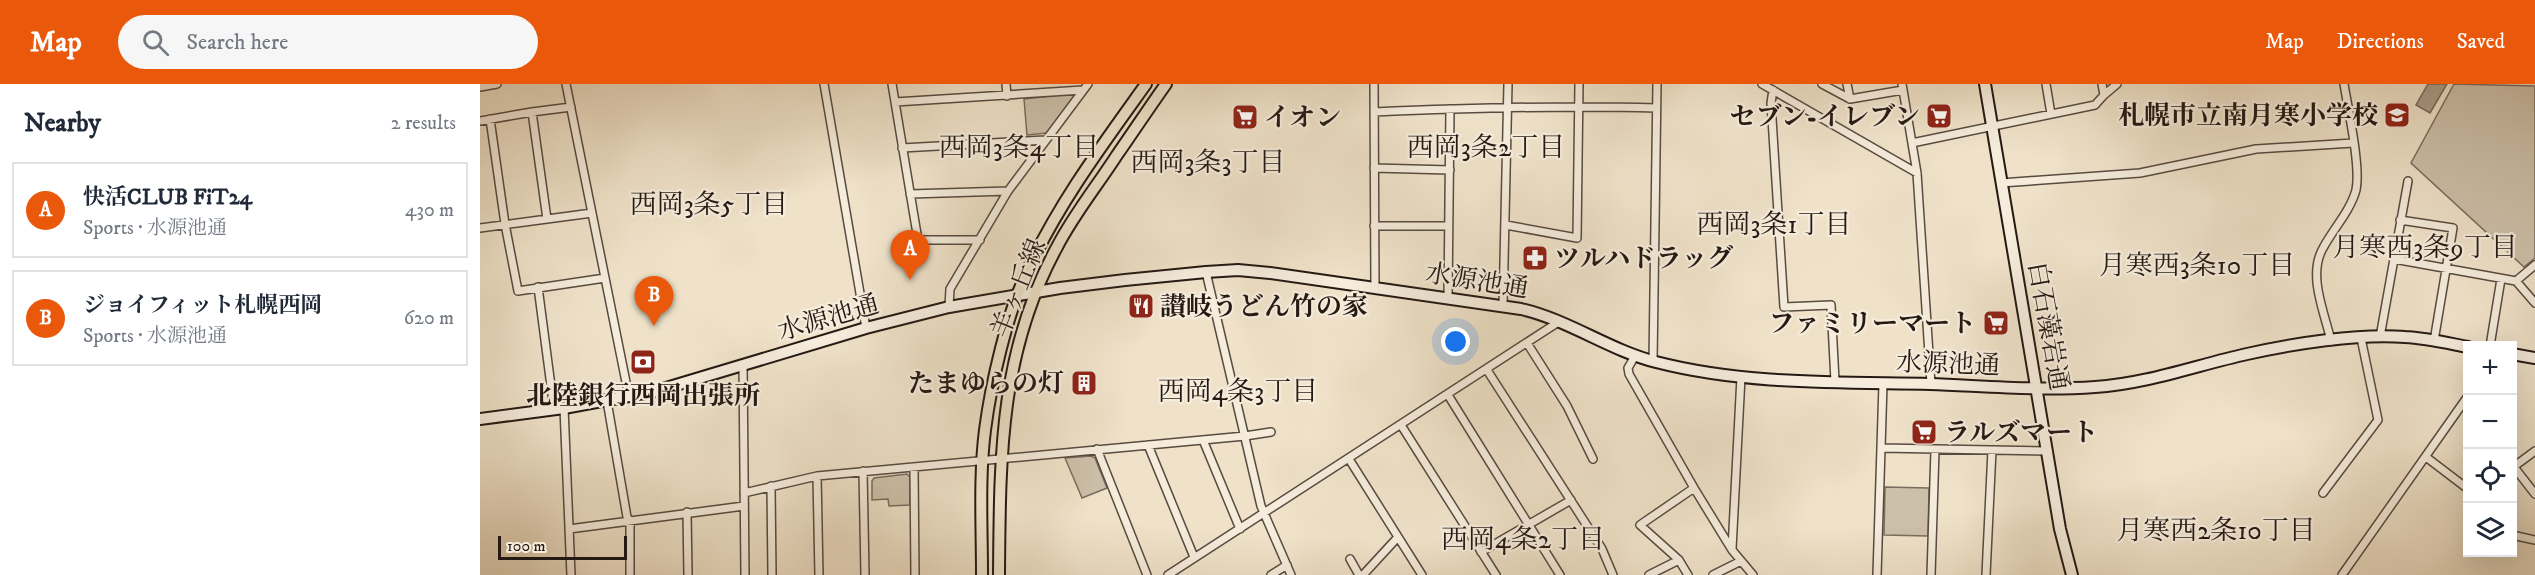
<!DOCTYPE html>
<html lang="en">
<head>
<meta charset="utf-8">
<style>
  :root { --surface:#fff; --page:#f6f6f7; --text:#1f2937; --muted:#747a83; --line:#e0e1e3; --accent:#ea580c }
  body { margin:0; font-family:"IM FELL DW Pica","Noto Serif JP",serif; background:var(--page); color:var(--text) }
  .controls { position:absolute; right:18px; bottom:18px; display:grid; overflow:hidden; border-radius:0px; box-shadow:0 6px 24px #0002 }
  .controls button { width:54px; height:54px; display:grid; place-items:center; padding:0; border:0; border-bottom:2px solid var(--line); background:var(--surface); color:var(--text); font:30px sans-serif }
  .scale { position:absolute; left:18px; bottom:15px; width:129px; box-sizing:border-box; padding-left:6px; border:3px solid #251914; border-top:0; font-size:16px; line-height:21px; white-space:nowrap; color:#251914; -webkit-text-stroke:4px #f5ecdc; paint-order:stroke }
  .you { position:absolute; left:976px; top:258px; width:21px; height:21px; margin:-15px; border:4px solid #fff; border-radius:50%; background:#1a73e8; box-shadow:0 0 0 9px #1a73e833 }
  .badge { display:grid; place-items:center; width:39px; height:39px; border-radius:50%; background:var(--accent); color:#fff; font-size:20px; font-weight:700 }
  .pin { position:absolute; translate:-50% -50px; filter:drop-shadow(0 2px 3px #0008) }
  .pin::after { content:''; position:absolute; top:32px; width:21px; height:18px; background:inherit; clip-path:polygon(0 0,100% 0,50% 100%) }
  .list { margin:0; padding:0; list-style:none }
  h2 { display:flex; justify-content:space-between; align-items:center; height:78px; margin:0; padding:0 24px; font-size:26px }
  h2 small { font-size:20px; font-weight:400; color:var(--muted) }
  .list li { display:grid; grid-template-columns:39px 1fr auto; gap:18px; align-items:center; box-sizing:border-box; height:96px; margin:0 12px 12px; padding:0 12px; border:2px solid var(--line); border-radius:0px }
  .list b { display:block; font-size:22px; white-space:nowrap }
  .list p { margin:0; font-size:20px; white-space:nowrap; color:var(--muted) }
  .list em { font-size:20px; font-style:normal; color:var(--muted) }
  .icon { flex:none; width:33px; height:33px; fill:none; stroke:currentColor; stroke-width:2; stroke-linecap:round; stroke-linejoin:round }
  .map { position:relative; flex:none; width:2055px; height:491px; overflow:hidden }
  header { display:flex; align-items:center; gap:36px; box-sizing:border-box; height:84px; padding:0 30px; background:var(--accent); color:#fff }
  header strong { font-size:28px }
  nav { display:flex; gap:33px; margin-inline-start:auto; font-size:21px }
  .search { width:420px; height:54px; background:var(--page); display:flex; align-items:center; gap:15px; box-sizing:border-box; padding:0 21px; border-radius:33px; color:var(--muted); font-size:22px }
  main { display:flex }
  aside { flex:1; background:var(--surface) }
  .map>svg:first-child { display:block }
</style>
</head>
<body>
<header>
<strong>Map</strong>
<div class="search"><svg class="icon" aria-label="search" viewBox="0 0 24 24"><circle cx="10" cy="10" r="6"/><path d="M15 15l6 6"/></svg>Search here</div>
<nav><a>Map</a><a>Directions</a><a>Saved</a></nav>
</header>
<main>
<aside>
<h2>Nearby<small>2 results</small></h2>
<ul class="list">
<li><span class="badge">A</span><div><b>快活CLUB FiT24</b><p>Sports · 水源池通</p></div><em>430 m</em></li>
<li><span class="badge">B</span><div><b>ジョイフィット札幌西岡</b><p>Sports · 水源池通</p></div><em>620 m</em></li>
</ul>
</aside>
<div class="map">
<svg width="2055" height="491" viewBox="0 0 2055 491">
  <rect width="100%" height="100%" fill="#efe2c9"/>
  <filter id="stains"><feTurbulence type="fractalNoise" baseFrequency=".00333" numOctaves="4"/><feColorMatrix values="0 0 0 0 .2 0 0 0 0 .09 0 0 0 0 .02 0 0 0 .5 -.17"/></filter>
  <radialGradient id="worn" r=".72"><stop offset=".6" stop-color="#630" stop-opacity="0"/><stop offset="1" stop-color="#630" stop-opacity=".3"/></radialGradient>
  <path fill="#cdc0aa" stroke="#796c5f" stroke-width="1.5" d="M 1974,0 L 2055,2 L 2055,174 L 2044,183 L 1931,79 Z
    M 597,9 L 567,49 L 547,51 L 544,15 Z
    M 611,372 L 615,374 L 627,404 L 602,414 L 585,374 Z
    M 427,390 L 430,393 L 430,421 L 409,422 L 408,415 L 392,416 L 392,397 L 394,394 Z
    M 1405,403 L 1449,404 L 1448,452 L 1404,451 Z"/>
  <path fill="#aa9e8b" stroke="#75695b" stroke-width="1.5" d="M 1948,0 L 1967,0 L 1950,29 L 1936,21 Z"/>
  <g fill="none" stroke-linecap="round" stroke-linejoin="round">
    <g stroke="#584b41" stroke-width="10">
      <path id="street" d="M 86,0 L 149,313
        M 344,0 L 386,244
        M 412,0 L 438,156 L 500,156
        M 526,0 L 527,12
        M 894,0 L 895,204
        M 1282,0 L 1437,89
        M 1342,0 L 1370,15 L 1423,6
        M 1367,0 L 1370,15
        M 1422,0 L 1437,89 L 1451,300
        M 1566,0 L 1571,30
        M 0,3 L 17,0
        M 1293,6 L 1291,19 L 1304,223 L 1351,221 L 1355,297
        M 1624,11 L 1637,0
        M 415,18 L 603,6
        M 52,28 L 67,135
        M 894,28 C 988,24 1082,21 1176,24
        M 10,35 L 25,140 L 38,207 L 125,194
        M 0,37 L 52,28 L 91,23
        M 1432,59 L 1615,21 L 1624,11 L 1622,0
        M 422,64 L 565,56
        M 894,84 L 970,86
        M 1521,99 L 1660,89 L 1776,65 L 1873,59
        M 430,110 L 528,107
        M 1920,136 L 1973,144 L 1954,257
        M 1026,141 L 1097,154 L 1099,0
        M 894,142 L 968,142
        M 0,144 L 112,129
        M 1914,175 L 2036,197 L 2055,181
        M 726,188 L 781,422 L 811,491
        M 2036,197 L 2055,219
        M 58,203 L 74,325
        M 968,214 L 970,25
        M 1023,222 L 1028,0
        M 469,223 L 470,205 L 528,107 L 608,0
        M 1900,253 L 1928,97
        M 1851,257 C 1845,230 1828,193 1842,166 C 1852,146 1870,128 1876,106 C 1881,83 1868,25 1864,0
        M 1047,259 L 1087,322 L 1113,375
        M 2010,262 L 2021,195
        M 1155,272 L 1148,284 L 1149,290 L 1214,404 L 1252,466 L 1273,491
        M 1173,278 L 1177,0
        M 263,282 L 265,491
        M 1007,286 L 1122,465 L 1133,491
        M 968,311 L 1080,491
        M 127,317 L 147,433 L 150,437 L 150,491
        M 84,324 L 91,491
        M 921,341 L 1016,491
        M 723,356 L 760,445
        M 668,361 L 714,473
        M 1401,364 L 1568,367
        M 617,365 L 667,491
        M 1946,373 L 1988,405
        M 869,375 L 942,491
        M 434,383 L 435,491
        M 2034,383 L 2055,410
        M 2032,384 L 2055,367
        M 383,387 L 385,491
        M 337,392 L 339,491
        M 291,402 L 292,491
        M 264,409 L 337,392 L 765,352 L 791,348
        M 1843,409 L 1898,336 L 1881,254
        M 207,428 L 208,491
        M 89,445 L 264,422
        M 2032,451 L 2055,456
        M 1252,465 L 1261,293
        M 1001,468 L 1091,416
        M 870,475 L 879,491
        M 688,491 L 1080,237
        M 791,491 L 807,481
        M 883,491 L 918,453
        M 1169,491 L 1199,476
        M 1208,491 L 1199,476 L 1160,441 L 1214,404
        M 1233,491 L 1261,477
        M 1397,491 L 1403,300
        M 1451,491 L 1455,366
        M 1506,491 L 1512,366
        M 1862,491 L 1988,312"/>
    </g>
    <g stroke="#251914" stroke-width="14">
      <path id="secondary" d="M 1505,0 L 1580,445 L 1592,491
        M 2032,270 L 2055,274
        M 0,335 L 84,324 L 176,307 L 386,244 L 469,223 L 580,204 L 645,196 L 726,188 L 758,186 L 790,189 L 1041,225 C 1089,236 1129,266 1176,278 C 1265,301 1359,298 1450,300 C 1505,302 1560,307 1615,303 C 1666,300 1717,281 1767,270 C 1811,260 1880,249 1925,253 C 1946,254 1967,259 1988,263"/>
    </g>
    <g stroke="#251914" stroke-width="14">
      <path id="primary" d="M 502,491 C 502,443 499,393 505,346 C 511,300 527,229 547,188 C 578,120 623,60 666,0
        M 519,491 C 520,374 519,269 577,163 C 594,130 617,102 637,71 C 653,48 669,24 686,0"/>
    </g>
    <use href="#street" stroke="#f5ecdc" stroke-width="7"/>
    <use href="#secondary" stroke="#f5ecdc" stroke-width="10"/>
    <use href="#primary" stroke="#efe2c9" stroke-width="10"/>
  </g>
  <defs>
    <g id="school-square" transform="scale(1.35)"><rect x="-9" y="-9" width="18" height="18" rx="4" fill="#8f2418" stroke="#f5ecdc"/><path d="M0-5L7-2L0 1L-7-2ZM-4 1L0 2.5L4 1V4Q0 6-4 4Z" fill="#fff"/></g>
    <g id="supermarket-square" transform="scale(1.35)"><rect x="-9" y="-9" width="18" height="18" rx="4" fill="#8f2418" stroke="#f5ecdc"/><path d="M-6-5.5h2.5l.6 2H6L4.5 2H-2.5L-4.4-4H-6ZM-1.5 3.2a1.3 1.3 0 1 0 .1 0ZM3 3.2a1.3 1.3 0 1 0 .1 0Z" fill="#fff"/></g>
    <g id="pharmacy-square" transform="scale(1.35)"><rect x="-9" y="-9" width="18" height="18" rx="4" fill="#8f2418" stroke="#f5ecdc"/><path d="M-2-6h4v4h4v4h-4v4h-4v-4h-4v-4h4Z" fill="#fff"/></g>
    <g id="restaurant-square" transform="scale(1.35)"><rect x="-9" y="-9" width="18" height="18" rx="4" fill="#8f2418" stroke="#f5ecdc"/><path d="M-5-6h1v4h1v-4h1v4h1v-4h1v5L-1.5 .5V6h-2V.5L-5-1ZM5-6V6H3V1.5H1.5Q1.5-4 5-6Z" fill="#fff"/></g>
    <g id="bank-square" transform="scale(1.35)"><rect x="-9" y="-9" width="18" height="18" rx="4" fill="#8f2418" stroke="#f5ecdc"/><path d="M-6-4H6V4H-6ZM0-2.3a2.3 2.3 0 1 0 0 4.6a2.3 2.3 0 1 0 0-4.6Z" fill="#fff"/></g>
    <g id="building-square" transform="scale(1.35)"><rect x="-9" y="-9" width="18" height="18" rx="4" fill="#8f2418" stroke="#f5ecdc"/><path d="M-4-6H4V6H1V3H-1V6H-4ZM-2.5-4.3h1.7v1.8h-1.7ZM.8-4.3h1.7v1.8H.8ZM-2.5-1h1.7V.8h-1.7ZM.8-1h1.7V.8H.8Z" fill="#fff"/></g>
  </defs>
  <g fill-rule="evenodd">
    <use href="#school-square" x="1917" y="31"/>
    <use href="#supermarket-square" x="1459" y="32"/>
    <use href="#supermarket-square" x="765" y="33"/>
    <use href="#pharmacy-square" x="1055" y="174"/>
    <use href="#restaurant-square" x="661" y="222"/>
    <use href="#supermarket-square" x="1516" y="239"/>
    <use href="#bank-square" x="163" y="278"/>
    <use href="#building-square" x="604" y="299"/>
    <use href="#supermarket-square" x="1444" y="348"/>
  </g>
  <g text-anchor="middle" stroke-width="4.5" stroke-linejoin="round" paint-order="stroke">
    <g font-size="26" font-weight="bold" fill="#251914" stroke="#f5ecdc" text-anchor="end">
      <text x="1898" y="40">札幌市立南月寒小学校</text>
      <text x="1440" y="41">セブン-イレブン</text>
      <text x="784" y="42" text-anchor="start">イオン</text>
      <text x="1074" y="183" text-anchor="start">ツルハドラッグ</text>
      <text x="680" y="231" text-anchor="start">讃岐うどん竹の家</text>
      <text x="1496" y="248">ファミリーマート</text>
      <text x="584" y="308">たまゆらの灯</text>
      <text x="163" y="320" text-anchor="middle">北陸銀行西岡出張所</text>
      <text x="1464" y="357" text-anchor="start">ラルズマート</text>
    </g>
    <g font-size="26" fill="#251914" stroke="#f5ecdc">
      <text transform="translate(997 196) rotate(9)" y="9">水源池通</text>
      <text transform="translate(538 204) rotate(-68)" y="9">羊ヶ丘線</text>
      <text transform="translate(348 233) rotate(-16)" y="9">水源池通</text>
      <text transform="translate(1569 242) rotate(80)" y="9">白石藻岩通</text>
      <text transform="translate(1468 279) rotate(2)" y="9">水源池通</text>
    </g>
    <g font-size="27" fill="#251914" stroke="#f5ecdc">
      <text x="539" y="72">西岡3条4丁目</text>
      <text x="1006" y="72">西岡3条2丁目</text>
      <text x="728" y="87">西岡3条3丁目</text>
      <text x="229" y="129">西岡3条5丁目</text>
      <text x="1294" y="149">西岡3条1丁目</text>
      <text x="1945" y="172">月寒西3条9丁目</text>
      <text x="1717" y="190">月寒西3条10丁目</text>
      <text x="758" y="316">西岡4条3丁目</text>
      <text x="1736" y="455">月寒西2条10丁目</text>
      <text x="1043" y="464">西岡4条2丁目</text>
    </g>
  </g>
  <rect width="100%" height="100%" filter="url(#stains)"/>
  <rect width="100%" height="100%" fill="url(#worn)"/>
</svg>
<div class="controls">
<button>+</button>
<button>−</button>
<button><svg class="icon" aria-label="locate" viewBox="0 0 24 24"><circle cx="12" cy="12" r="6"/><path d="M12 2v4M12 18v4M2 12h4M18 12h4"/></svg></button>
<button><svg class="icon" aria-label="layers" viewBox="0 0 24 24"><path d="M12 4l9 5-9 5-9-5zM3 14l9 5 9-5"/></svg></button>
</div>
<div class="scale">100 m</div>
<div class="you"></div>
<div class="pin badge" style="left:430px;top:196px">A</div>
<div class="pin badge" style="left:174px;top:242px">B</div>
</div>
</main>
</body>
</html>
